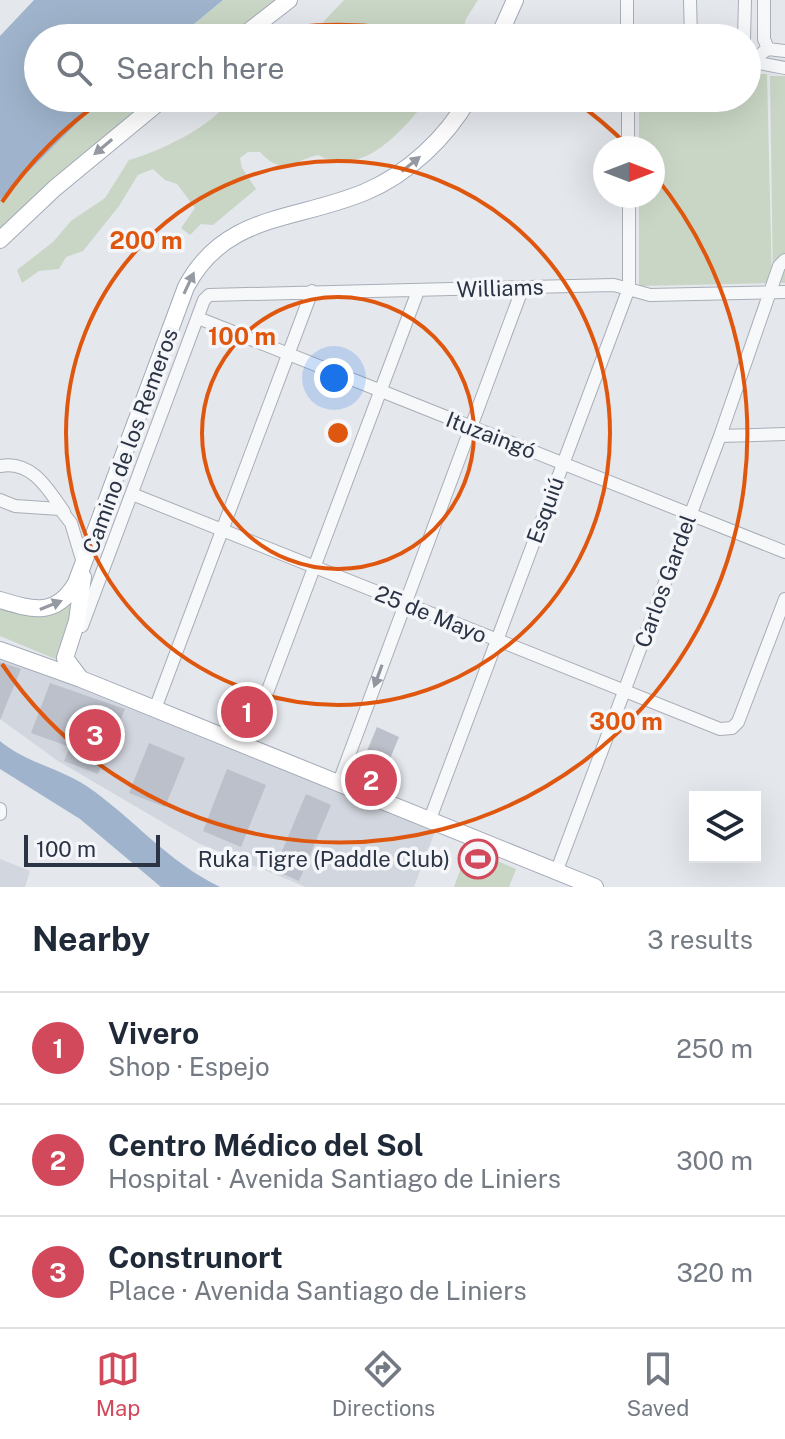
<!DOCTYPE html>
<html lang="en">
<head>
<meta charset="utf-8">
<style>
  :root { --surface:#fff; --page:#f6f6f7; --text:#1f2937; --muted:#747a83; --line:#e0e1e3; --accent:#d1495b }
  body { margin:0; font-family:"Public Sans",sans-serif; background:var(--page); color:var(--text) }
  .controls { position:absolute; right:24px; bottom:24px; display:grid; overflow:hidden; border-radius:0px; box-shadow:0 8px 32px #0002 }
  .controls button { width:72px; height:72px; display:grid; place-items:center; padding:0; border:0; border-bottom:2px solid var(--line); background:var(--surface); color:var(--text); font:40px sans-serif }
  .compass { position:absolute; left:593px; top:136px; width:72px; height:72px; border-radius:50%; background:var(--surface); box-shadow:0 8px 32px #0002; rotate:90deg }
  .scale { position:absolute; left:24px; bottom:20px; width:136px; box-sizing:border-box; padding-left:8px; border:4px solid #2b3445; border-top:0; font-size:22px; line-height:28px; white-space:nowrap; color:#2b3445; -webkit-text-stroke:6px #f4f6f9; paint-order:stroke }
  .you { position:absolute; left:334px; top:378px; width:28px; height:28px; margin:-20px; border:6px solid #fff; border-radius:50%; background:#1a73e8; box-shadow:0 0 0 12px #1a73e833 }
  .badge { display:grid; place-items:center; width:52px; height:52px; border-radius:50%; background:var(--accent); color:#fff; font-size:26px; font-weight:700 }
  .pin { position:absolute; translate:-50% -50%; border:4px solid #fff; box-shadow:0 2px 8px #0006 }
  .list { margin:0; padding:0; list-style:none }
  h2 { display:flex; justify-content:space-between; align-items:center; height:104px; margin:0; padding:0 32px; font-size:34px }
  h2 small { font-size:26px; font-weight:400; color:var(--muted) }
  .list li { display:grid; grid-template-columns:52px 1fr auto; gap:24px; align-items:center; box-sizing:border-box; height:112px; padding:0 32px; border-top:2px solid var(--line) }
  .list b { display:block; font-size:30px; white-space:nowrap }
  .list p { margin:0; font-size:26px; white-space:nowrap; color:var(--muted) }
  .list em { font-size:26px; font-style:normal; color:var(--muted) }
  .icon { flex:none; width:44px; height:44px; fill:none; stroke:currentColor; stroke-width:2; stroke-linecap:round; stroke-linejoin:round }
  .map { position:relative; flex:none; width:785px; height:887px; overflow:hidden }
  .search { position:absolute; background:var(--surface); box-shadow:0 8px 32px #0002; left:24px; right:24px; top:24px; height:88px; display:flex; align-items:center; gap:20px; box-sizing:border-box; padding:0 28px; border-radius:44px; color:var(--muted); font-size:30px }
  .sheet { height:440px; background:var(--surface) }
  nav { display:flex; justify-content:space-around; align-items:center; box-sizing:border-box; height:112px; border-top:2px solid var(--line); background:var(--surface); font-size:22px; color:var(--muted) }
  nav a { display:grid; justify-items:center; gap:4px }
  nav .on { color:var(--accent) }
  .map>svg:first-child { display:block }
</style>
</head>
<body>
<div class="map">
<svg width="785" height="887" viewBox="0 0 785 887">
  <rect width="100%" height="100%" fill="#e4e7ec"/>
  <path fill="#d2d6de" d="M 0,656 L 436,829 L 414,887 L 306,887 L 198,843 L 58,761 L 0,719 Z
    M 0,859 L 30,871 L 25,887 L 0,887 Z"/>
  <path fill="#c9d6c5" d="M 223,0 L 281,0 L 232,38 L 177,38 Z
    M 344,0 L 478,0 L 466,19 L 461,38 L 308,38 Z
    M 747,74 L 767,74 L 772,283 L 639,286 L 639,196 L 653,196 L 653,148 L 639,148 L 639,98 L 747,98 Z
    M 770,76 L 785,76 L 785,283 L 773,283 Z
    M 102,98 L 156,98 L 0,235 L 0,200 Z
    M 232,98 L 429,98 C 402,130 364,179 318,155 C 291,162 282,176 260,152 L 248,152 L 240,158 L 242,168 L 256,189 L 213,225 L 201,224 L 190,235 L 181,228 L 195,208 L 177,184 L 165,180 L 153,169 L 138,175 L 119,206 L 83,251 L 66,257 L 59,269 L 39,271 L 22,283 L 17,270 L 53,242 L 71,221 L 105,198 L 129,160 C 161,151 213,126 232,98 Z
    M 72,597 C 74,621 58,638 60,661 L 0,636 L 0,604 L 21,611 Z
    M 468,848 L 516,869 L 509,887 L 454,887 Z"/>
  <path fill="#9fb4cc" d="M 34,0 L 223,0 L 177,38 L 38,38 L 38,98 L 102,98 L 0,200 L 0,36 Z
    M 0,741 C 26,763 60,768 88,787 C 134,819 168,862 220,887 L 161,887 L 80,819 L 0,769 Z"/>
  <path fill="#bbc0ca" d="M 0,662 L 21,669 L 0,720 Z
    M 50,683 L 125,709 L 98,774 L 64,761 L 70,747 L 31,733 Z
    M 243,703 L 252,706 L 247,720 L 239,717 Z
    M 224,712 L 239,717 L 236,725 L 221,720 Z
    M 377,727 L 399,737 L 379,785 L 362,778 L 359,770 Z
    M 149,743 L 185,758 L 165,807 L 129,793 Z
    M 227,769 L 266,785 L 241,847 L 203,831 Z
    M 306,794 L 331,805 L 299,881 L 274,870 Z"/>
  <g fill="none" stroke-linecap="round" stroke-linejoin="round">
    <g stroke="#a9aeb7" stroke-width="14">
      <path id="minor" d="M 627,0 L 627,38
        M 690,0 L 691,38
        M 764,0 L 764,39 L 768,49
        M 744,38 L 745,0
        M 747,49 L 759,63 L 785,68
        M 762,53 L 768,49 L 785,51
        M 628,98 L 628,148
        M 198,318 L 785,552
        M 720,436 L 785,434
        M 0,466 C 32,460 48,489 64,512
        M 132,494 L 720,729 L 732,728 L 738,722 L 785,599
        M 0,500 L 15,506 L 60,509 L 71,523 L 84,566
        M 82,626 L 204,300 L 209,295 L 614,285 L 650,295 L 785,292
        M 155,709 L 312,291
        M 247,746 L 418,291
        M 339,782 L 523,287
        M 0,809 L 0,814
        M 430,819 L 629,288 L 629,196
        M 557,870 L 720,436 L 779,266 L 785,260"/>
    </g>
    <g stroke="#a3abb8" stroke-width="18">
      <path id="major" d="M 240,38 L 289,0
        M 498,38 L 515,0
        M 0,240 L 55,188 L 164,98
        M 0,600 C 33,610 56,617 76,583 L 186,287 C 225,213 296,221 365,192 C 408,174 446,138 469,98
        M 0,650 L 81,679 L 595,887
        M 80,678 L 65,658 L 77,621 L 83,577"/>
    </g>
    <use href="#minor" stroke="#f7f8fa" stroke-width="12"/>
    <use href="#major" stroke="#fff" stroke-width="16"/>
  </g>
  <defs><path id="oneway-solid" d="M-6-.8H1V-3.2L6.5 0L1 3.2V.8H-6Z" transform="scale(2)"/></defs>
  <g fill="#959aa2">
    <use href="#oneway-solid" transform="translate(103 147) rotate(140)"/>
    <use href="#oneway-solid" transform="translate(411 164) rotate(-39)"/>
    <use href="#oneway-solid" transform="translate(189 283) rotate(-65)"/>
    <use href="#oneway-solid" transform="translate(51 605) rotate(-22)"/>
  </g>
  <use fill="#9196a0" href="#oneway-solid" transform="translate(378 676) rotate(110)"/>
  <g fill="none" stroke="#df570f" stroke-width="4">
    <circle cx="338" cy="433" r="136"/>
    <circle cx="338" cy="433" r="272"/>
    <path d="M2 202A408 408 0 0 1 104 99M236 38A408 408 0 0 1 440 38M572 99A408 408 0 0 1 629 147M655 176A408 408 0 1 1 2 664"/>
  </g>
  <defs>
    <g id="stadium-ring" transform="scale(2)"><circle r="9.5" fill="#f4f6f9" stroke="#d1495b" stroke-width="1.5"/><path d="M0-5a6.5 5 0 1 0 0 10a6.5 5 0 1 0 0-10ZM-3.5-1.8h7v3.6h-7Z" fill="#d1495b"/></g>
  </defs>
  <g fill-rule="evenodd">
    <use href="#stadium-ring" x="478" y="859"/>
  </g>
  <g text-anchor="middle" stroke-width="7" stroke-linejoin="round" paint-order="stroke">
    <g font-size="22" fill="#2b3445" stroke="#f4f6f9">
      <text transform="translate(500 288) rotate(-2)" y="8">Williams</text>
      <text transform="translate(491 435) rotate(21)" y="8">Ituzaingó</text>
      <text transform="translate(130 441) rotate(-70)" y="8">Camino de los Remeros</text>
      <text transform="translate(545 510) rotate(-70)" y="8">Esquiú</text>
      <text transform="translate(665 581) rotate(-70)" y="8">Carlos Gardel</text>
      <text transform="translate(431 614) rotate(22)" y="8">25 de Mayo</text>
    </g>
    <g font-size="22" fill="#2b3445" stroke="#f4f6f9" text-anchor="end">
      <text x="450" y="867">Ruka Tigre (Paddle Club)</text>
    </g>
  </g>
  <circle cx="338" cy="433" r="12" fill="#df570f" stroke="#f4f6f9" stroke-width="4"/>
  <g font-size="24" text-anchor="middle" font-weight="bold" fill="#df570f" stroke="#f4f6f9" stroke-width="7" stroke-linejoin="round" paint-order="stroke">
    <text x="146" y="249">200 m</text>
    <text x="242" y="345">100 m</text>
    <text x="626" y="730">300 m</text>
  </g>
</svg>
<div class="controls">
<button><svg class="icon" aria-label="layers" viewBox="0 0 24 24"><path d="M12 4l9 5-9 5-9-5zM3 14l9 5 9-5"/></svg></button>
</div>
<svg class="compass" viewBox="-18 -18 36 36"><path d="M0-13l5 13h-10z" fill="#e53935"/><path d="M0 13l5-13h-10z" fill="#747a83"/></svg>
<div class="scale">100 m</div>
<div class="you"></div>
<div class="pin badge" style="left:247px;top:712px">1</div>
<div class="pin badge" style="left:371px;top:780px">2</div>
<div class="pin badge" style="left:95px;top:735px">3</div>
<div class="search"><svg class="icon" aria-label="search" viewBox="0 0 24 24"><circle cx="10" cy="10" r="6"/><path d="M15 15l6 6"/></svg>Search here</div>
</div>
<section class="sheet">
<h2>Nearby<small>3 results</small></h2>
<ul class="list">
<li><span class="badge">1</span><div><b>Vivero</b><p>Shop · Espejo</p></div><em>250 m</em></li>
<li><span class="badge">2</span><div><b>Centro Médico del Sol</b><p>Hospital · Avenida Santiago de Liniers</p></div><em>300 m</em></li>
<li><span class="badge">3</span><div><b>Construnort</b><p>Place · Avenida Santiago de Liniers</p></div><em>320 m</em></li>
</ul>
</section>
<nav>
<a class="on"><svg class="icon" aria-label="map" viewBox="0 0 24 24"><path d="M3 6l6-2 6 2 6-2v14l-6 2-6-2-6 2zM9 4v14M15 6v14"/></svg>Map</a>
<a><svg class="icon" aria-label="directions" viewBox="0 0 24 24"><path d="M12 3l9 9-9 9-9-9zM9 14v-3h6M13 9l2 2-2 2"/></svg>Directions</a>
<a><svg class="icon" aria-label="saved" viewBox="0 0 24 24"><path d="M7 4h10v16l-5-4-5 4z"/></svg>Saved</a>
</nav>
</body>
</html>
